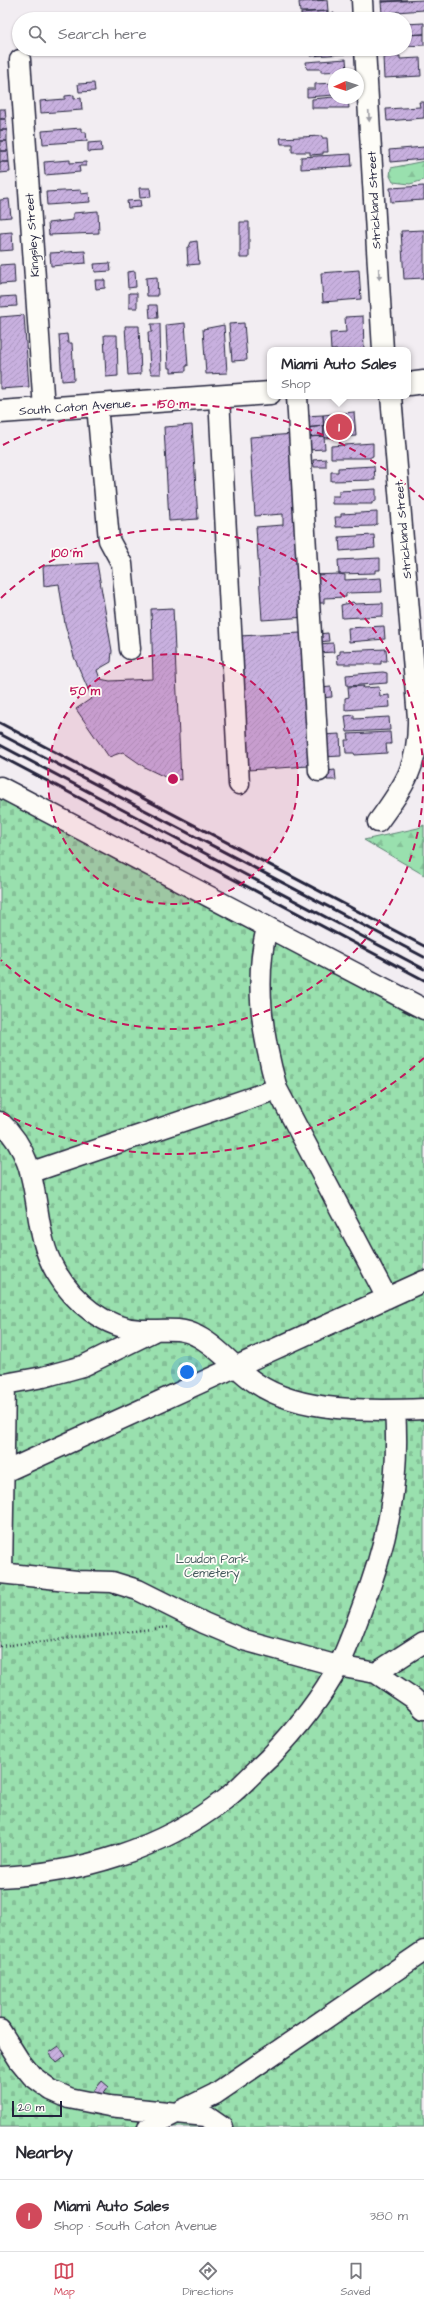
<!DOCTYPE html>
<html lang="en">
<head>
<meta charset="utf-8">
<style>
  :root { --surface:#fff; --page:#f2f2f3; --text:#2b2b33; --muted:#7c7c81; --line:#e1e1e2; --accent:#d1495b }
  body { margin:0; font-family:"Architects Daughter",sans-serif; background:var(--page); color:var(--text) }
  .compass { position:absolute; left:328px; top:68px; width:36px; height:36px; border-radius:50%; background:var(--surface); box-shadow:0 1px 3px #0004; rotate:267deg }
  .scale { position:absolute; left:12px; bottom:10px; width:50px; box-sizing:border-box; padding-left:4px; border:2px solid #22223b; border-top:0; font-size:11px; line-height:14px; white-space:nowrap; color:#22223b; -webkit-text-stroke:3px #fdfcf7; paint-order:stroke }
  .you { position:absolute; left:187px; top:1372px; width:14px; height:14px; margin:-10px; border:3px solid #fff; border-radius:50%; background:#1a73e8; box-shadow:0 0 0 6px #1a73e833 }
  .badge { display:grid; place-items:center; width:26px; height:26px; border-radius:50%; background:var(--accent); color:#fff; font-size:13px; font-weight:700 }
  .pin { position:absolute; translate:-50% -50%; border:2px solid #fff; box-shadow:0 1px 4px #0006 }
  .popup { position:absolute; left:267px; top:347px; width:144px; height:52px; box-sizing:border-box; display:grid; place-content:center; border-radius:8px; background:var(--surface); filter:drop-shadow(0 1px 3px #0005); font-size:13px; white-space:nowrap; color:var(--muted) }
  .popup b { font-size:15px; color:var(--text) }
  .popup::after { content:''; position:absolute; left:50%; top:100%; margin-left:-8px; border:8px solid transparent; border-top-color:var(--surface) }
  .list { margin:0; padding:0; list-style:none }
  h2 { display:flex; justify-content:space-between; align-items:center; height:52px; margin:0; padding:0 16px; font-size:17px }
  h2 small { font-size:13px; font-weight:400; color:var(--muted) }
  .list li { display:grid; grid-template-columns:26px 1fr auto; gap:12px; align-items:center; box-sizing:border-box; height:72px; padding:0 16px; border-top:1px solid var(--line) }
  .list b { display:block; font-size:15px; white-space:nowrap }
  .list p { margin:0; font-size:13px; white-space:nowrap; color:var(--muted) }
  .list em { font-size:13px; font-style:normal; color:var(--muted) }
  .icon { flex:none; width:22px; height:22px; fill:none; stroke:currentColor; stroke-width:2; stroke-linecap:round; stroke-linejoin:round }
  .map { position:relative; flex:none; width:424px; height:2127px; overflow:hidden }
  .search { position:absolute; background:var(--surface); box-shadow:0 1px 3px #0004; left:12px; right:12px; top:12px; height:44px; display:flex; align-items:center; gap:10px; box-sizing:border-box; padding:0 14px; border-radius:22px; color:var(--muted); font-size:15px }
  .sheet { height:124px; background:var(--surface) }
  nav { display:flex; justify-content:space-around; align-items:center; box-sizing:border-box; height:56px; border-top:1px solid var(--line); background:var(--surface); font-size:11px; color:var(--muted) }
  nav a { display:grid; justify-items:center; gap:2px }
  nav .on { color:var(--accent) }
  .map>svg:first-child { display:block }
</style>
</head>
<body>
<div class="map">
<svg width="424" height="2127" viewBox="0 0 424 2127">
  <defs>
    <pattern id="forest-firs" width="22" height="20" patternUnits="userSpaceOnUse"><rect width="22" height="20" fill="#99e0ae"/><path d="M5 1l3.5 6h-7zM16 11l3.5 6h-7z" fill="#84c097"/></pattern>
    <pattern id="cemetery-stones" width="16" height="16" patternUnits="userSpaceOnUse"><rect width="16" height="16" fill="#99e0ae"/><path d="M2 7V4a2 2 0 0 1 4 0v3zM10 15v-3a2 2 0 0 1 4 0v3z" fill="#84c097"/></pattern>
    <pattern id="building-hatch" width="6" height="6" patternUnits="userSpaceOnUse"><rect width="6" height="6" fill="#c8b0df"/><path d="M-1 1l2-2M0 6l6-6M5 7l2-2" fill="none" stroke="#ac97c0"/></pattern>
  </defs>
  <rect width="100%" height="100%" fill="#f2edf2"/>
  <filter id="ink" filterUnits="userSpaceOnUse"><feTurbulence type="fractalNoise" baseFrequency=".025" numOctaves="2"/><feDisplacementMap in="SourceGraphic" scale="8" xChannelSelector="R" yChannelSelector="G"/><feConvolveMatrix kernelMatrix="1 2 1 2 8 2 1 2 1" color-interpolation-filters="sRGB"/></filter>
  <g filter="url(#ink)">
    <path fill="url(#forest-firs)" stroke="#5e8174" d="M 424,161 L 424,180 L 410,184 L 393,182 L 390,176 L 391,168 Z
      M 424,825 L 424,875 L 364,840 L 418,828 Z"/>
    <path fill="url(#cemetery-stones)" stroke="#5e8174" d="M 0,778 L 424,1005 L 424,2127 L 0,2127 Z"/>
    <path fill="url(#building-hatch)" stroke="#22223b" d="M 304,0 L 327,0 L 304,1 Z
      M 327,0 L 328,11 L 300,12 L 299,2 Z
      M 381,0 L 407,0 L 381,2 Z
      M 424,0 L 424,10 L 382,13 L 381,2 Z
      M 328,11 L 328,14 L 334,13 L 334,19 L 301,19 L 301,13 Z
      M 424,23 L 424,34 L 405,35 L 405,24 Z
      M 424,34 L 424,45 L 405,46 L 405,35 Z
      M 310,49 L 345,49 L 345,54 L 310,56 Z
      M 400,56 L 400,59 L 420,58 L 421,76 L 384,78 L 383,57 Z
      M 346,59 L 347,71 L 321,72 L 321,69 L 307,69 L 306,62 Z
      M 94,83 L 95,91 L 79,92 L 78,84 Z
      M 334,83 L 334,95 L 307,97 L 307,89 L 315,89 L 315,84 Z
      M 74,95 L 74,99 L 81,98 L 82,110 L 41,113 L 40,101 L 65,99 L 65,96 Z
      M 334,97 L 348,98 L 349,108 L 312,108 L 312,99 Z
      M 419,102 L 424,102 L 424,118 L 387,121 L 386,109 L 420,107 Z
      M 0,109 L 5,109 L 6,119 L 0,119 Z
      M 0,119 L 6,119 L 7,130 L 0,130 Z
      M 81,128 L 81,132 L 86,132 L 87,141 L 43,144 L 42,131 Z
      M 0,130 L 7,130 L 7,141 L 0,141 Z
      M 322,136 L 322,138 L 327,138 L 328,152 L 323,152 L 323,154 L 310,155 L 310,152 L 292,152 L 292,144 L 281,144 L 280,138 Z
      M 0,141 L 7,141 L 8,151 L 0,151 Z
      M 101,142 L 102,151 L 88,152 L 88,143 Z
      M 424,147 L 424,159 L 390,162 L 389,150 Z
      M 0,151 L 8,151 L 9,162 L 0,162 Z
      M 351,154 L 352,166 L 301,169 L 301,157 Z
      M 70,160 L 70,163 L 86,162 L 86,166 L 79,166 L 80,172 L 45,175 L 44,162 Z
      M 0,162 L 9,162 L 10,172 L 0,173 Z
      M 424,186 L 424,200 L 391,202 L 390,188 Z
      M 139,188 L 150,188 L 151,197 L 140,198 Z
      M 81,190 L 81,194 L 89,193 L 90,202 L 47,205 L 46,192 Z
      M 9,199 L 11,217 L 0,218 L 0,200 Z
      M 140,200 L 141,207 L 128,208 L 127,201 Z
      M 98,211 L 99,233 L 49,235 L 48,223 L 73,220 L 73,213 Z
      M 240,222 L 249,222 L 249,258 L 240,258 Z
      M 424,230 L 424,278 L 404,279 L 401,231 Z
      M 12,232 L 13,250 L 0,251 L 0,233 Z
      M 197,241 L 199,264 L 188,265 L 187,247 L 189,247 L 191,242 Z
      M 85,251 L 86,263 L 51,266 L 50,253 Z
      M 110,263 L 111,271 L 95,272 L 94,264 Z
      M 14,264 L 15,283 L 0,284 L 0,265 Z
      M 359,270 L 361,299 L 323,302 L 321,273 Z
      M 135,271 L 136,287 L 128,288 L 127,272 Z
      M 157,277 L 158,296 L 147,296 L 146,278 Z
      M 95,280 L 105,280 L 105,288 L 96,289 Z
      M 129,293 L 137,293 L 137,308 L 129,308 Z
      M 16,296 L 17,306 L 0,307 L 0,297 Z
      M 149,305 L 157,305 L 158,318 L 150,318 Z
      M 24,315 L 29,387 L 0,389 L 0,317 Z
      M 363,316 L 364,350 L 331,350 L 330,333 L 346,332 L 345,317 Z
      M 185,323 L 188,366 L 186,366 L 186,371 L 171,372 L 171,368 L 168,368 L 166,325 Z
      M 244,323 L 247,360 L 232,361 L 229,324 Z
      M 151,324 L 160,324 L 161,374 L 152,374 L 150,370 L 148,332 L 152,332 Z
      M 224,325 L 227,373 L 206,374 L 203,329 Z
      M 125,326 L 139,326 L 141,374 L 128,375 Z
      M 67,334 L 68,343 L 72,343 L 74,380 L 62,381 L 59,335 Z
      M 104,335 L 117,335 L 118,376 L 106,377 Z
      M 354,412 L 356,436 L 324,438 L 323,415 Z
      M 323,415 L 324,426 L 305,428 L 304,416 Z
      M 192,425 L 198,519 L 169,521 L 164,427 Z
      M 324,426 L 324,436 L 305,437 L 305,428 Z
      M 295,434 L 307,617 L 262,620 L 256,527 L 283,525 L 283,514 L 255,516 L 250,437 Z
      M 324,436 L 325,449 L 307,450 L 307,437 Z
      M 373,443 L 373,456 L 369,458 L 331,458 L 331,446 Z
      M 326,459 L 326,467 L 314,467 L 313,460 Z
      M 374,466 L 375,480 L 331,481 L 331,472 L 338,472 L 338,468 Z
      M 376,489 L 376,501 L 372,502 L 372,504 L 332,504 L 332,496 L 339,496 L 339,491 Z
      M 377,512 L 377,524 L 373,526 L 336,527 L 335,517 L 341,517 L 341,514 Z
      M 374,535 L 375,548 L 340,551 L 339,537 Z
      M 380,558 L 380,570 L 375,570 L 375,573 L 339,574 L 338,560 Z
      M 97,563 L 112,651 L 111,662 L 97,670 L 100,679 L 110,681 L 153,679 L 151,609 L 173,608 L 181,780 L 165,777 L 146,768 L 123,752 L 109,757 L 76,709 L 92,698 L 74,657 L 65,624 L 59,584 L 44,586 L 43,566 Z
      M 339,574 L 345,575 L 345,580 L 381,578 L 382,592 L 346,593 L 346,597 L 324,598 L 324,603 L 315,603 L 313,575 Z
      M 353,602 L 355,604 L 383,603 L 383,616 L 342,618 L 341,605 Z
      M 384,626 L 385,639 L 349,642 L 348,628 Z
      M 301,633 L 309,766 L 248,770 L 239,636 Z
      M 328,633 L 329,641 L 319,642 L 318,634 Z
      M 333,643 L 334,652 L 318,653 L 318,644 Z
      M 386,649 L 387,661 L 381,661 L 381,664 L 338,664 L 337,655 L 340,654 L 340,651 Z
      M 383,672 L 387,673 L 387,683 L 347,686 L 346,675 Z
      M 364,686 L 363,688 L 379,687 L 380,696 L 389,695 L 390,707 L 345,710 L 345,698 L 349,697 L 348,687 Z
      M 331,687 L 332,697 L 320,698 L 320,688 Z
      M 354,715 L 354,719 L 389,717 L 390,730 L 347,732 L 345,716 Z
      M 390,732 L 391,744 L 386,744 L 387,753 L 355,755 L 354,753 L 346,753 L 345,740 L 349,740 L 348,734 Z
      M 340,734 L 341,756 L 323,757 L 322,735 Z
      M 335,770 L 336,780 L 327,780 L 326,771 Z
      M 59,2046 L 66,2056 L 57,2063 L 49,2053 Z
      M 102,2081 L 109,2087 L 102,2096 L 96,2094 L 93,2092 Z"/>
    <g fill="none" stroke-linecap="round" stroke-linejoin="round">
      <g stroke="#22223b" stroke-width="23">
        <path id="minor" d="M 362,0 L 363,19
          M 365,49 L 383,350
          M 20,60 L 44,409
          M 297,396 L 319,771
          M 219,397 L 239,784
          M 97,405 L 109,540 L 122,564 L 130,649
          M 0,787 L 424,1009
          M 378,822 C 405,785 419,765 418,718 L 391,396
          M 267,927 C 254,981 262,1036 277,1089 L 387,1298
          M 0,1122 C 48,1165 27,1224 56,1272 C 74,1302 104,1328 141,1330 C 159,1331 180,1326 197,1336 C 219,1347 235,1369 256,1383 C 299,1413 373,1411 424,1409
          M 32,1172 L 277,1089
          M 0,1384 L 5,1384 L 2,1573
          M 5,1384 L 43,1377 L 83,1366 L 156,1330
          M 0,1474 L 424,1281
          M 0,1573 L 77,1581 L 112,1582 L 138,1590 L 204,1623 L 244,1640 L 338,1666 L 376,1673 L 413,1698 L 424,1709
          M 376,1673 L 424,1642
          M 0,1877 C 79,1873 160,1850 224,1800 C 240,1788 254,1772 269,1758 C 295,1731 321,1699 339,1665 C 348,1647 355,1627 362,1608 C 388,1542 400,1481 395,1410
          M 0,2030 L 19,2060 L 32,2076 L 51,2090 L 69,2098 L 109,2106 L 206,2116 L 222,2127
          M 148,2127 L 215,2094 L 424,1951"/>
      </g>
      <g stroke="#22223b" stroke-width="25">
        <path id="major" d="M 408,384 L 424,382
          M 0,412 L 270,393"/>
      </g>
      <path stroke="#22223b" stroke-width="2.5" stroke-dasharray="1 3" stroke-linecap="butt" d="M 0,1646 L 170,1627"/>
      <use href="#minor" stroke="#fdfcf7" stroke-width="20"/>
      <use href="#major" stroke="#fdfcf7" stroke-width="22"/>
      <path stroke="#22223b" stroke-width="3" d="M 0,723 L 424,946
        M 0,734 L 424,957
        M 0,745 L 424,969
        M 0,756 L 424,980"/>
    </g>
    <defs><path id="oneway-solid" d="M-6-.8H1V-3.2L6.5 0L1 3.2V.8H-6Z"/></defs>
    <g fill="#9a9aa2">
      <use href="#oneway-solid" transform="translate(369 116) rotate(87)"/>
      <use href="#oneway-solid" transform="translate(379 274) rotate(87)"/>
    </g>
  </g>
  <circle cx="173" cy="779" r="125" fill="#c2185b" fill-opacity=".12"/>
  <g fill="none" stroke="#c2185b" stroke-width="2" stroke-dasharray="7 5">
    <circle cx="173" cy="779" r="125"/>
    <path d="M1 598A250 250 0 1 1 1 960"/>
    <path d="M424 1058A375 375 0 0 1 3 1113M3 445A375 375 0 0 1 424 500"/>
  </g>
  <g text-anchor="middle" stroke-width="3.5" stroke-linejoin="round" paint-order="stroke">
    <g font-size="12" fill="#22223b" stroke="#fdfcf7">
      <text transform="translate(374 200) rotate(-93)" y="4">Strickland Street</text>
      <text transform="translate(32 235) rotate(-94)" y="4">Kingsley Street</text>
      <text transform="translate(75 407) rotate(-4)" y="4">South Caton Avenue</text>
      <text transform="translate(403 530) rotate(-95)" y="4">Strickland Street</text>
    </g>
    <g font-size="12" fill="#465b5e" stroke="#fdfcf7">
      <text x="212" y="1563">Loudon Park<tspan x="212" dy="14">Cemetery</tspan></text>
    </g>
  </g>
  <circle cx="173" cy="779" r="6" fill="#c2185b" stroke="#fdfcf7" stroke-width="2"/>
  <g font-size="12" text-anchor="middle" font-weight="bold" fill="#c2185b" stroke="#fdfcf7" stroke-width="3.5" stroke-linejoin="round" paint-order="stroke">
    <text x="173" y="408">150 m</text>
    <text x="67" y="557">100 m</text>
    <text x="85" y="695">50 m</text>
  </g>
</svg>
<svg class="compass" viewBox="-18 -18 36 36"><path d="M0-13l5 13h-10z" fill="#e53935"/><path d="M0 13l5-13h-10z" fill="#7c7c81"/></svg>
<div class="scale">20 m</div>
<div class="you"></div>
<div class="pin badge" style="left:339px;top:427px">1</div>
<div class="popup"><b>Miami Auto Sales</b>Shop</div>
<div class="search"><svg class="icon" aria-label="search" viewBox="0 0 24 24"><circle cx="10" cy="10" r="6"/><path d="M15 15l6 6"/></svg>Search here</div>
</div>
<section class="sheet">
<h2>Nearby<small></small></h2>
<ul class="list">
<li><span class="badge">1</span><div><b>Miami Auto Sales</b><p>Shop · South Caton Avenue</p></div><em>380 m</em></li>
</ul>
</section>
<nav>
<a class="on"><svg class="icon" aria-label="map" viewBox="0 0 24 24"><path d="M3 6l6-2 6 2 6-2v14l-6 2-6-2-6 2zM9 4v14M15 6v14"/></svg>Map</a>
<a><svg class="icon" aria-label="directions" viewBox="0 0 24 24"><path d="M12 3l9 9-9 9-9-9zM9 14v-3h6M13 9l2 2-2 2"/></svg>Directions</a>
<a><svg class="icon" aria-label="saved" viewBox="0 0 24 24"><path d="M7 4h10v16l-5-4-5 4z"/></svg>Saved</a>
</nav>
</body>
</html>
